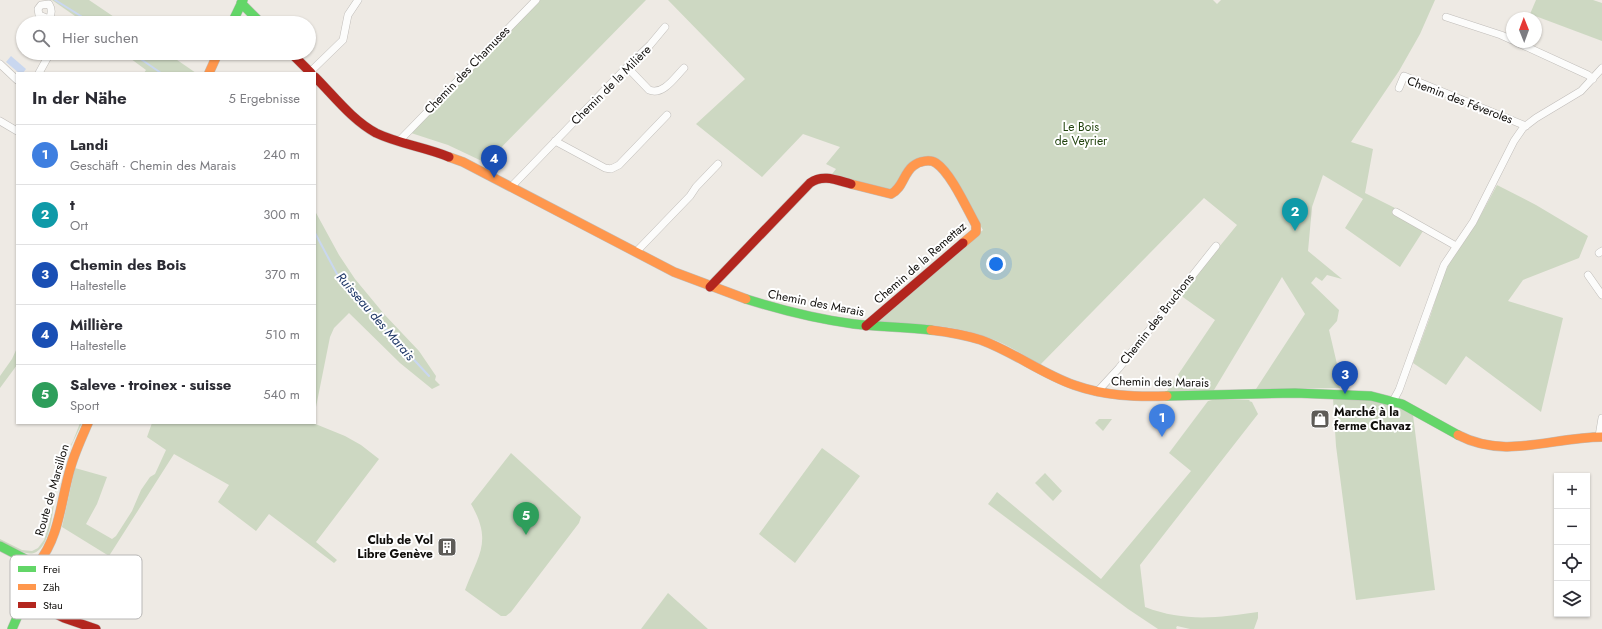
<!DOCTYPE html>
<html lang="de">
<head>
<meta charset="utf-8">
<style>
  :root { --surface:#fff; --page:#f2f2f3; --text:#2b2b33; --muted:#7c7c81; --line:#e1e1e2; --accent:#b45309 }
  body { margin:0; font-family:Jost,sans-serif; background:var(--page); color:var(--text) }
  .controls { position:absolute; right:12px; bottom:12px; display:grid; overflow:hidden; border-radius:0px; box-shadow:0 1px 3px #0004 }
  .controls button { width:36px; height:36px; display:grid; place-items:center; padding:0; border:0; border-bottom:1px solid var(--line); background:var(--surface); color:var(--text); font:20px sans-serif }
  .compass { position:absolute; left:1506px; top:12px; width:36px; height:36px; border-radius:50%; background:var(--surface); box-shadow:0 1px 3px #0004; rotate:359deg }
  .you { position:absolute; left:996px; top:264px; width:14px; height:14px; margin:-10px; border:3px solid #fff; border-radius:50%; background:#1a73e8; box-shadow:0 0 0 6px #1a73e833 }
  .badge { display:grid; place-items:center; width:26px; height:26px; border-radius:50%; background:var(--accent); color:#fff; font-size:13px; font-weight:700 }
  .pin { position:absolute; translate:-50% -33px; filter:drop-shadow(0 1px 2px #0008) }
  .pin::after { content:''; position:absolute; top:21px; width:14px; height:12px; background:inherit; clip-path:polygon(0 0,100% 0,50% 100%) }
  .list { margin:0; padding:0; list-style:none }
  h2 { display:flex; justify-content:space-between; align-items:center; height:52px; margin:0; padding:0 16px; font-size:17px }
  h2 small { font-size:13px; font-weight:400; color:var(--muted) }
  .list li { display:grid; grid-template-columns:26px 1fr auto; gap:12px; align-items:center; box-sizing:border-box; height:60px; padding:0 16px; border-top:1px solid var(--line) }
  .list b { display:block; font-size:15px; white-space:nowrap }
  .list p { margin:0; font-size:13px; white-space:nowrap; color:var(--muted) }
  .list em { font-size:13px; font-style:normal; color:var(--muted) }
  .icon { flex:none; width:22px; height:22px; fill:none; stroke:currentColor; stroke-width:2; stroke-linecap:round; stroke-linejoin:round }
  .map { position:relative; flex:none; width:1602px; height:629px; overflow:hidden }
  .search { position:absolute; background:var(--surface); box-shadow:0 1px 3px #0004; left:16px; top:16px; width:300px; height:44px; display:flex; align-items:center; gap:10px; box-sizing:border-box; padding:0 14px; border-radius:22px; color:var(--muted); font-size:15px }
  .panel { position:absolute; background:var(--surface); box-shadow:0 1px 3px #0004; left:16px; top:72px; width:300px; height:352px; border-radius:0px }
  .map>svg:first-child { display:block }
</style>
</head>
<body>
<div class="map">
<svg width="1602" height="629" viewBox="0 0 1602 629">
  <rect width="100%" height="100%" fill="#eeeae4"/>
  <path fill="#cdd8c2" d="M 52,0 L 89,0 L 123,23 L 85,23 Z
    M 538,0 L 646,0 L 486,163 L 448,145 L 408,132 Z
    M 668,0 L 1213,0 L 1217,4 L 1221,0 L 1435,0 L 1420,34 L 1399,71 L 1351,142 L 1373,149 L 1365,193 L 1395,208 L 1393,212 L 1423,231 L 1400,267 L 1345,228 L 1363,199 L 1323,175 L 1312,207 L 1308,251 L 1342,279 L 1327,275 L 1322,281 L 1316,277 L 1311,283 L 1339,310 L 1337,321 L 1329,330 L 1337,364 L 1340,388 L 1256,389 L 1305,314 L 1282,277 L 1214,390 L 1167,391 L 1215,320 L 1180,295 L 1237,225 L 1204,198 L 1040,365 C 1024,355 1007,344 989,338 C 953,324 915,324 877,322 L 939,265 L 983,230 L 941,161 L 937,158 L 922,158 L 894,188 L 888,190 L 832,174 L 836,169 L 826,164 L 840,147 L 803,134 L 762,177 L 696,124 L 745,79 Z
    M 1536,0 L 1593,0 L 1602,3 L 1602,41 L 1530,14 Z
    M 123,53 L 167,53 L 196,73 L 144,73 L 146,70 Z
    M 1497,185 L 1536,205 L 1588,236 L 1579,258 L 1523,280 L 1508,301 L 1563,318 L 1541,412 L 1466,356 L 1446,385 L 1413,363 L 1430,317 L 1443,276 L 1449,264 L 1476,224 Z
    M 315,211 L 339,255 L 355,279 L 384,314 L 419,351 L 436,376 L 435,380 L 440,385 L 432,389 L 400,363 L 349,313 L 334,328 L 330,337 L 315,412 Z
    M 17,348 L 17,365 L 0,388 L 0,376 L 12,359 Z
    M 1333,398 C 1361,400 1388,399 1413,415 L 1435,590 L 1356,600 L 1336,446 Z
    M 1216,399 L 1250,400 L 1249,401 L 1252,402 L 1258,414 L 1140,565 L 1145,607 C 1184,622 1217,618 1258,612 L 1258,618 L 1254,629 L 1190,629 L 1177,626 L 1176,628 L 1177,629 L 1158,629 L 1128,609 L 988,504 L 997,492 L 1101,579 L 1191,471 L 1169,453 L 1208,401 Z
    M 1099,419 L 1112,419 L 1103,431 L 1095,423 Z
    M 80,423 L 82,423 C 76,437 68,450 63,465 C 59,477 56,491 54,504 C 52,517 49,548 34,553 C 23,556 9,545 0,541 L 0,539 L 22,550 L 32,551 L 38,548 L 44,540 L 49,525 L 58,477 L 66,453 L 73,441 Z
    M 152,423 L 313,423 L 345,436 L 361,445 L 379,459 L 316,542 L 337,560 L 334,563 L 269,514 L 256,531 L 218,502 L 229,485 L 174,454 L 109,556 L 62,527 L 75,468 L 107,477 L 97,504 L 86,524 L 112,539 L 116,536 L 132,511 L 141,490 L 150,477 L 155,474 L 166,450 L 147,437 Z
    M 822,448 L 860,476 L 795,563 L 759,534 Z
    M 511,453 L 581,517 L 579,523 L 511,612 L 506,616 L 501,616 L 465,590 C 478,555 493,542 471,504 Z
    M 1045,473 L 1062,491 L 1053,501 L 1035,483 Z
    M 668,593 L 708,629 L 641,629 Z"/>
  <path fill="#c9d7ef" d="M 11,56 L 26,69 L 23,73 L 19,73 L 6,62 Z"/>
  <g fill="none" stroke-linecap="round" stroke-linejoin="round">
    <path stroke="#c9d7ef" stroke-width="2" d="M 55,0 L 92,23
      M 132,53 L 161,73
      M 315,233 L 337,274 L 367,309 L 429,376"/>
    <g stroke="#c0bdb9" stroke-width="8">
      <path id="street" d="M 1446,17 L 1501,35 L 1512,40
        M 49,19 L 39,15 L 38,9 L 41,5 L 49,4 C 52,9 52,14 49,19 L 51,23
        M 1516,42 L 1588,75 L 1593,79
        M 0,64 L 17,80
        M 627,67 L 649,90 C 663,96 675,77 684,68
        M 310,72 L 343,40 L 348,15 L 358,0
        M 39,73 L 50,53
        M 1399,88 L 1404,76 L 1526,126
        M 0,121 L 17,131
        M 399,141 L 536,0
        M 555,141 L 605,168 L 611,169 L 619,165 L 667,115
        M 511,187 L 625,69 L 650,45 L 665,27
        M 1396,212 L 1456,246
        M 636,252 L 690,196 L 696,187 L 718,164
        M 1599,253 L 1602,251
        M 1588,275 L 1602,295
        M 1097,392 L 1119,368 L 1216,246
        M 1393,401 L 1399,390 L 1444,265 L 1473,222 L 1514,141 L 1523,128 L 1536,118 L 1581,91 L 1602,68
        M 1599,436 L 1602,418"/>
    </g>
    <g stroke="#c0bdb9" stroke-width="10">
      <path id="fast" d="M 241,3 L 261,23
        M 232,23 L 243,0
        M 746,299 C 781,310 817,319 854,324 C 880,327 905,327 931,330
        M 1167,396 L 1295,393 L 1371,396 L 1402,404 L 1458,435
        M 0,546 L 31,562 L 38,563
        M 12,629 L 35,576 L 38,563"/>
    </g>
    <g stroke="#c0bdb9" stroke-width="10">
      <path id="slow" d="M 209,73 L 218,53
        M 449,157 L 463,162 L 674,272 L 746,299
        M 851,184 L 891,194 C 903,188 903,174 913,166 C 919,161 930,159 936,163 C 951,173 967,209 976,225 L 976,232 L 963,243
        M 931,330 C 948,332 965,335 981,340 C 1014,352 1042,374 1074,385 C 1105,396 1135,397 1167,396
        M 1458,435 C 1506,460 1552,437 1602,437
        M 38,563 C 60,537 61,498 71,466 C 75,452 82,437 88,423"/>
    </g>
    <g stroke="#c0bdb9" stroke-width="10">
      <path id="jam" d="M 291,53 L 311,73
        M 315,77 C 334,96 352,120 376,133 C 399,144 425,147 449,157
        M 710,287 L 810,183 C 823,174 836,180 851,184
        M 866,326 L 963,243
        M 25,599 L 64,618 L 96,629"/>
    </g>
    <use href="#street" stroke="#fcfcfb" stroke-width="7"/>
    <use href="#fast" stroke="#63d668" stroke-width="9"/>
    <use href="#slow" stroke="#ff974d" stroke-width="9"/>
    <use href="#jam" stroke="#b3261e" stroke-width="9"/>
  </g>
  <defs>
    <g id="shop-square" transform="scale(1)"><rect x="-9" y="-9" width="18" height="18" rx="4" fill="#5e5c58" stroke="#fff"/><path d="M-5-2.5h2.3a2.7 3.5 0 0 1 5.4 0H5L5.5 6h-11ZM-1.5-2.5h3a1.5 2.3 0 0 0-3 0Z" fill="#fff"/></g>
    <g id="building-square" transform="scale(1)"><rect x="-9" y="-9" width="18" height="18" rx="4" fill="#5e5c58" stroke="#fff"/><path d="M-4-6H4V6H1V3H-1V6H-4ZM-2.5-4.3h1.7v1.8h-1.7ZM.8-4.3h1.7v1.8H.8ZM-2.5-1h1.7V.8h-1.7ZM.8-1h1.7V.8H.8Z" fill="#fff"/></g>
  </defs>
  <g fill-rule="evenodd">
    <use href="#shop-square" x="1320" y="419"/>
    <use href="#building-square" x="447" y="547"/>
  </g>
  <g text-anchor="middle" stroke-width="4" stroke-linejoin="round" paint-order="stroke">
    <g font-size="12" fill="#110f0c" stroke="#fff">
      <text transform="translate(467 70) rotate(-46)" y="4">Chemin des Chamuses</text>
      <text transform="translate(611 85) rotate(-45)" y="4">Chemin de la Milière</text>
      <text transform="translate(1460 100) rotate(21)" y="4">Chemin des Féveroles</text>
      <text transform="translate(920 263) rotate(-41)" y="4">Chemin de la Remettaz</text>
      <text transform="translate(816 303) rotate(11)" y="4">Chemin des Marais</text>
      <text transform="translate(1157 319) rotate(-52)" y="4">Chemin des Bruchons</text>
      <text transform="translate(1160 382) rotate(1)" y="4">Chemin des Marais</text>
      <text transform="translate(52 490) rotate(-74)" y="4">Route de Marsillon</text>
    </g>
    <g font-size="12" fill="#234410" stroke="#fff">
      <text x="1081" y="131">Le Bois<tspan x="1081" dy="14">de Veyrier</tspan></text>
    </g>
    <g font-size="12" font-weight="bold" fill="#110f0c" stroke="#fff" text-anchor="start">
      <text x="1334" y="416">Marché à la<tspan x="1334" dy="14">ferme Chavaz</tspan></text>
      <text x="433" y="544" text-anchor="end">Club de Vol<tspan x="433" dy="14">Libre Genève</tspan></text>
    </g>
    <g font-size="13" font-style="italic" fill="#203968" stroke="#fff">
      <text transform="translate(376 316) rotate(49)" y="5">Ruisseau des Marais</text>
    </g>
  </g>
  <rect x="10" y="555" width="132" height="64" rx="6" fill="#fff" stroke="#b8b7b6" stroke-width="1"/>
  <rect x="18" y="566" width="18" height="6" fill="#63d668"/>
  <rect x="18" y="584" width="18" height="6" fill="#ff974d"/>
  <rect x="18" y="602" width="18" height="6" fill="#b3261e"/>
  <g font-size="11" fill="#110f0c">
    <text x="43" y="573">Frei</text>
    <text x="43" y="591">Zäh</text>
    <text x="43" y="609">Stau</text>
  </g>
</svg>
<div class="controls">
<button>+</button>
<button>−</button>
<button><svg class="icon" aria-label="locate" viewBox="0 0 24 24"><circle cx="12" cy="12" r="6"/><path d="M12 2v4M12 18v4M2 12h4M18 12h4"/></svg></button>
<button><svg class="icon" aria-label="layers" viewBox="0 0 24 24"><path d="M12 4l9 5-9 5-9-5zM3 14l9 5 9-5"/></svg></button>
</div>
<svg class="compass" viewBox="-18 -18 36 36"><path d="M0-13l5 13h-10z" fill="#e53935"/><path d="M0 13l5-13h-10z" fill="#7c7c81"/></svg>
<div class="you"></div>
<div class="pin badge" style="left:1162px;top:437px;background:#3f7fe0">1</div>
<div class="pin badge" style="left:1295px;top:231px;background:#0f9aa8">2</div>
<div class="pin badge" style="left:1345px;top:394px;background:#1a4fb4">3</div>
<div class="pin badge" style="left:494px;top:178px;background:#1a4fb4">4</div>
<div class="pin badge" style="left:526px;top:535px;background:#2e9e5b">5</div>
<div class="search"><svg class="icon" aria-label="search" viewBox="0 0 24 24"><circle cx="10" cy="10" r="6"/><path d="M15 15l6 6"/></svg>Hier suchen</div>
<section class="panel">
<h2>In der Nähe<small>5 Ergebnisse</small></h2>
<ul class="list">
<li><span class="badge" style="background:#3f7fe0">1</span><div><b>Landi</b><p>Geschäft · Chemin des Marais</p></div><em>240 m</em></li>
<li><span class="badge" style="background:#0f9aa8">2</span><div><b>t</b><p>Ort</p></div><em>300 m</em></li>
<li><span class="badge" style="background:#1a4fb4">3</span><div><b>Chemin des Bois</b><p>Haltestelle</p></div><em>370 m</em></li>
<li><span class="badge" style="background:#1a4fb4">4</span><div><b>Millière</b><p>Haltestelle</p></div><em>510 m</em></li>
<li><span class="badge" style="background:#2e9e5b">5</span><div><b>Saleve - troinex - suisse</b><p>Sport</p></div><em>540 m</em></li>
</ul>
</section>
</div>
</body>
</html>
